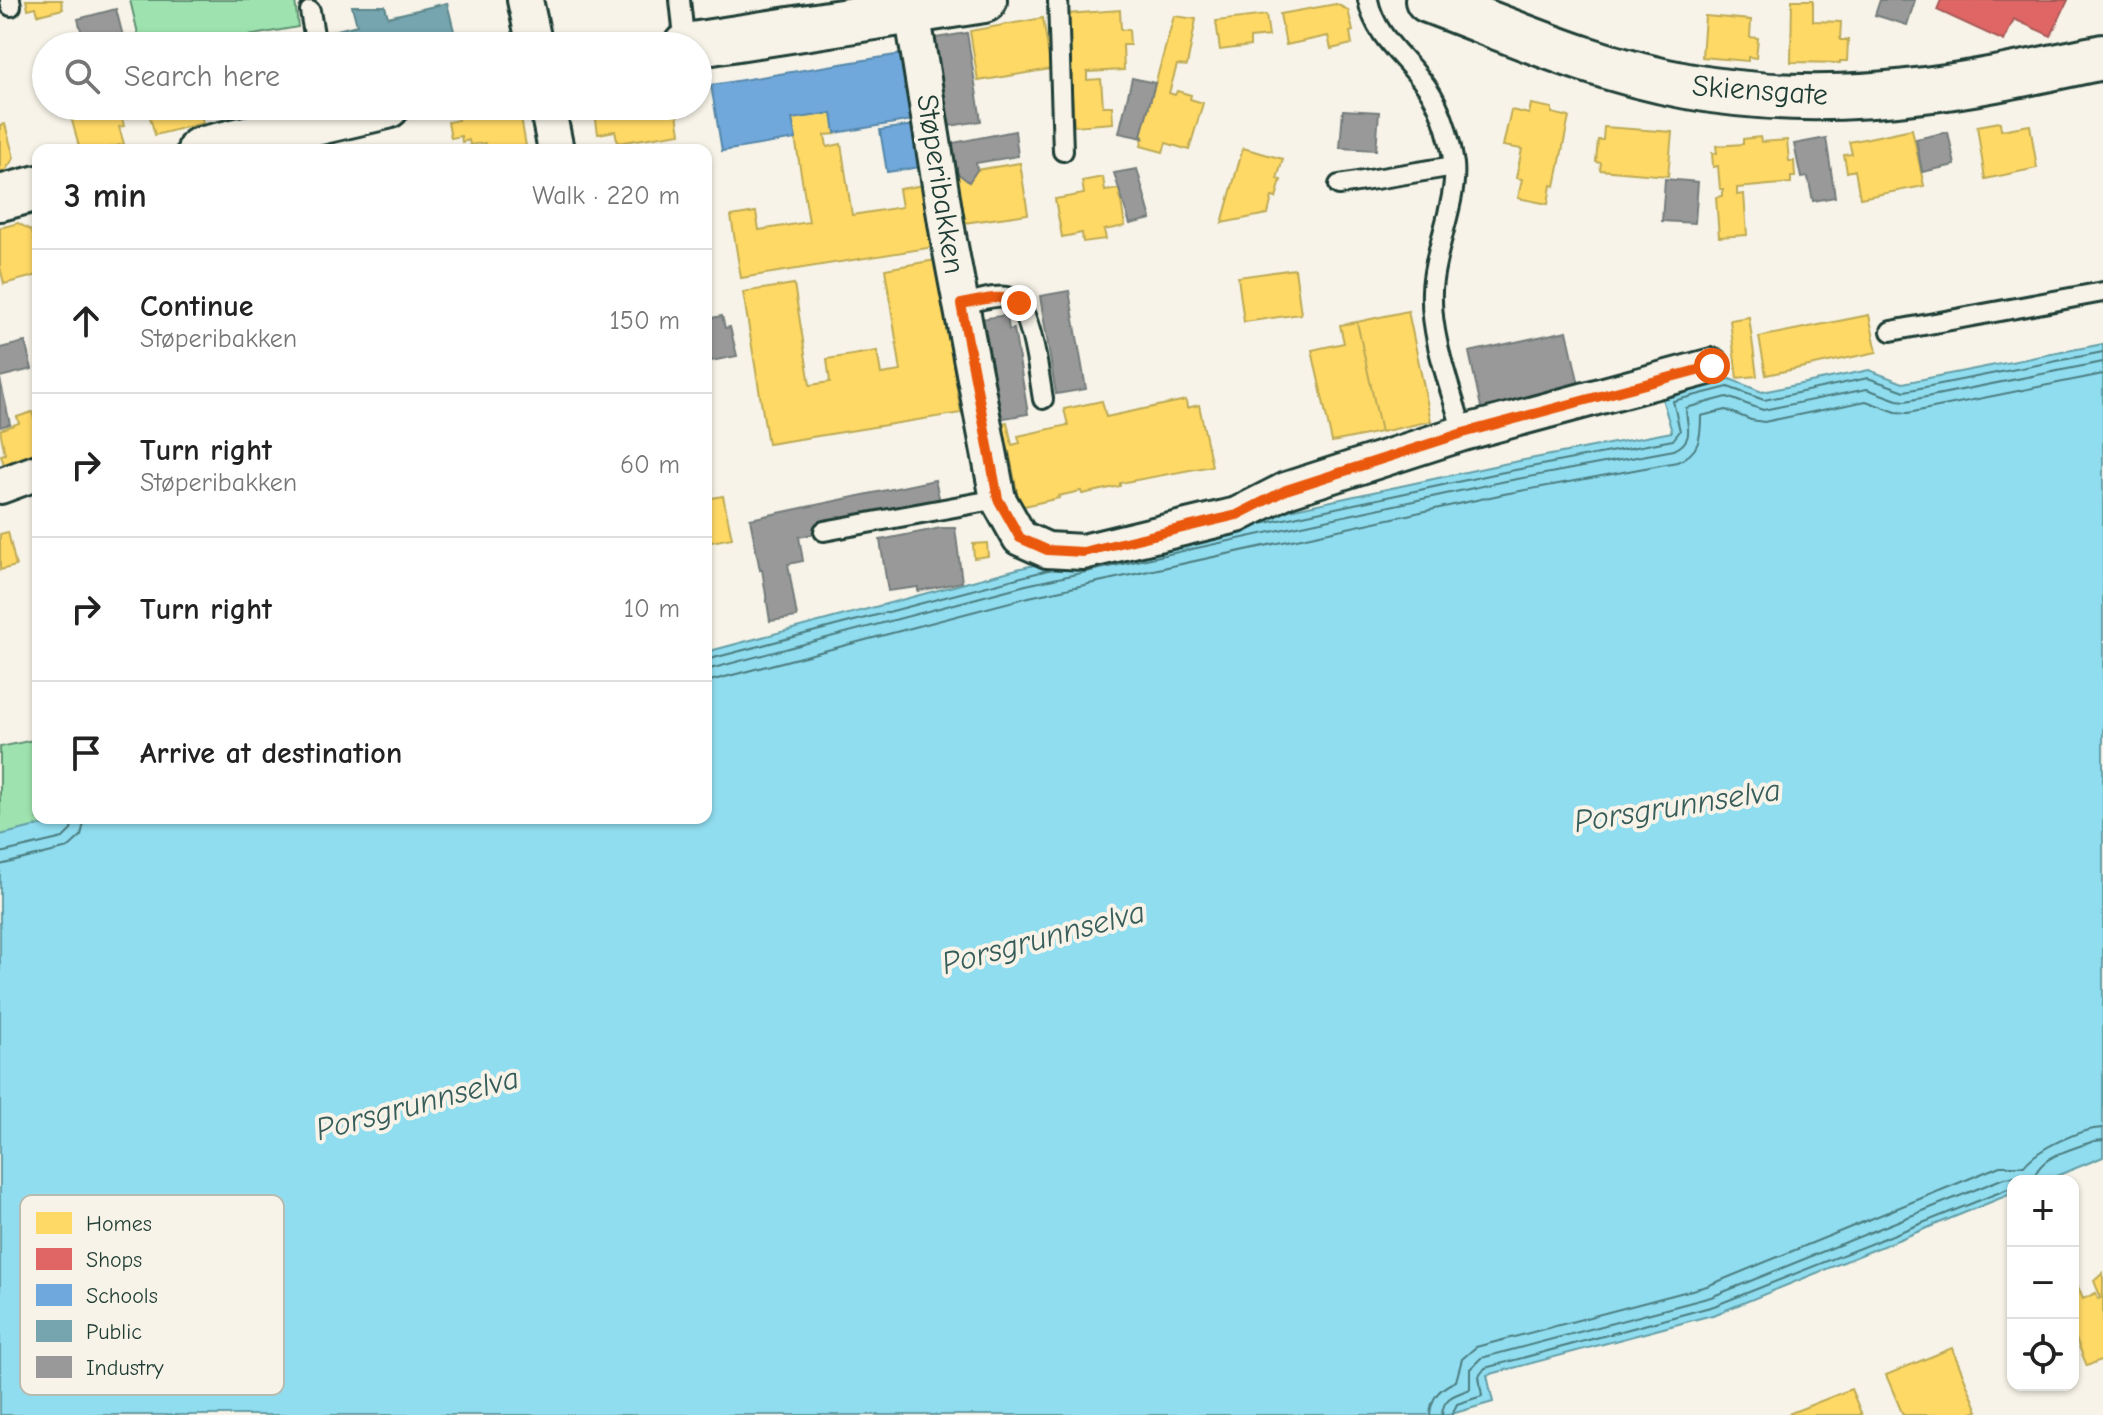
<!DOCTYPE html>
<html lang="en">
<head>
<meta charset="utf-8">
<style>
  :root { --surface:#fff; --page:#f2f2f2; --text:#222; --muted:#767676; --line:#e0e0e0 }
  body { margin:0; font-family:"Comic Neue",sans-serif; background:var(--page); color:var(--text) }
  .controls { position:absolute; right:24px; bottom:24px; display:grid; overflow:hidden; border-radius:16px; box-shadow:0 2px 6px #0004 }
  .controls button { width:72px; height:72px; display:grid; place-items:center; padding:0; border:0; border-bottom:2px solid var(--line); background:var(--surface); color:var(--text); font:40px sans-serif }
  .stop { position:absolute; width:24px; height:24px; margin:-18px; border:6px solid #ea580c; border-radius:50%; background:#fff }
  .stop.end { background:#ea580c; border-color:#fff; box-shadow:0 2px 8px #0008 }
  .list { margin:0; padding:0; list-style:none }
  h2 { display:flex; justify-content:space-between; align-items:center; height:104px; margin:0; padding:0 32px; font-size:34px }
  h2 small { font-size:26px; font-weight:400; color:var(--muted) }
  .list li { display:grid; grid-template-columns:52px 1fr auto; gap:24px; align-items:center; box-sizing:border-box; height:144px; padding:0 32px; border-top:2px solid var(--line) }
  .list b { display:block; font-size:30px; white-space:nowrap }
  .list p { margin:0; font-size:26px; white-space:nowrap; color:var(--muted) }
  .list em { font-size:26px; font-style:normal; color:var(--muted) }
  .icon { flex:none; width:44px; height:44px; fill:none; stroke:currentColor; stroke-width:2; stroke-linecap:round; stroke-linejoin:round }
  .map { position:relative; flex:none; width:2103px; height:1415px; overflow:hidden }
  .search { position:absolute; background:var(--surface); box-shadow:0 2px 6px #0004; left:32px; top:32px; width:680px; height:88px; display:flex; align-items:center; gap:20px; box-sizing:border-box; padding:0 28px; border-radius:44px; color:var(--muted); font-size:30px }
  .panel { position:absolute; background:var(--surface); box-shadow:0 2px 6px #0004; left:32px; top:144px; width:680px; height:680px; border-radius:16px }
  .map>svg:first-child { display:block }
</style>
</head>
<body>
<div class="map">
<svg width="2103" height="1415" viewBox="0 0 2103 1415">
  <rect width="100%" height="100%" fill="#f7f3e8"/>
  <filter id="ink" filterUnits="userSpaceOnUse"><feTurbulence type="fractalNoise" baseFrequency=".0125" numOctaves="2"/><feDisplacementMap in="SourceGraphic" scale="16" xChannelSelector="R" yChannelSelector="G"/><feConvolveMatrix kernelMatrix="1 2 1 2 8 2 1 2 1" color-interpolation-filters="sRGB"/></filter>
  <g filter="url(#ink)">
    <path fill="#9ee3af" stroke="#5e9072" stroke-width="2" d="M 130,0 L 295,0 L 298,27 L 192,46 L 141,46 Z
      M 38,739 L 38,818 L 97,818 L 0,841 L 0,747 Z"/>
    <path fill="#90ddf0" stroke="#639da5" stroke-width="2" d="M 2103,344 L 2103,1157 L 2044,1181 L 2013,1181 L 2013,1193 L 1716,1314 L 1487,1375 L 1493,1402 L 1448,1415 L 0,1415 L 0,835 L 70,818 L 706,818 L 706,652 L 1021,568 L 1498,465 L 1672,432 L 1661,395 L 1730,379 L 1762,392 L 1869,370 L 1903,383 Z"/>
    <path fill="#ffd966" stroke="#bcaa57" stroke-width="2" d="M 26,0 L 63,0 L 61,1 L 63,9 L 38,15 L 36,7 L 28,9 Z
      M 1792,0 L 1813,0 L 1813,21 L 1841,22 L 1840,40 L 1848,40 L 1847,61 L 1840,61 L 1840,63 L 1791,62 Z
      M 1336,4 L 1348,10 L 1353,31 L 1350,32 L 1352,44 L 1331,49 L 1328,36 L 1286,45 L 1280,14 Z
      M 1120,10 L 1121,30 L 1129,29 L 1130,45 L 1123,45 L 1124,70 L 1087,72 L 1087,80 L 1101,79 L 1103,106 L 1112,106 L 1113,123 L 1074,126 L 1067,14 Z
      M 1266,15 L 1269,36 L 1250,38 L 1250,46 L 1220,50 L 1216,21 Z
      M 1174,16 L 1196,19 L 1187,66 L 1177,65 L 1169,93 L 1175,95 L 1177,91 L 1191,95 L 1190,99 L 1203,103 L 1189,150 L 1166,143 L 1163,152 L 1141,146 L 1143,136 L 1141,135 Z
      M 1705,16 L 1751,20 L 1750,37 L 1758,38 L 1756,58 L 1748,57 L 1748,61 L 1702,57 Z
      M 1043,18 L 1051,69 L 978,81 L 970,31 Z
      M 1531,104 L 1552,108 L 1552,113 L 1569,117 L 1555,186 L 1551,185 L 1548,204 L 1518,198 L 1522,179 L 1516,178 L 1522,149 L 1503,146 L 1511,110 L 1529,114 Z
      M 94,106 L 95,111 L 119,107 L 124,126 L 119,127 L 124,144 L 100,150 L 80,150 L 71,117 L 74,116 L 72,107 Z
      M 147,106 L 199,106 L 203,123 L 155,135 Z
      M 508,106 L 519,106 L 526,146 L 486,150 L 485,143 L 470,145 L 469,140 L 462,142 L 461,136 L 451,138 L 448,122 L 458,120 L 457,115 Z
      M 594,106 L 676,108 L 680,133 L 618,143 L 615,131 L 598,134 Z
      M 832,113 L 836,134 L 825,135 L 827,147 L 841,144 L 852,215 L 902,207 L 899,189 L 925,185 L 934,247 L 741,278 L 731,216 L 756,212 L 759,230 L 809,222 L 792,119 Z
      M 2000,122 L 2001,130 L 2030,125 L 2037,168 L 1985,179 L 1977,126 Z
      M 5,124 L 14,158 L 4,172 L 0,173 L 0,125 Z
      M 1604,127 L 1672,132 L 1668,176 L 1600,170 L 1601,163 L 1596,162 L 1598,140 L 1603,140 Z
      M 1912,129 L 1924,186 L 1860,198 L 1855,170 L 1847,172 L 1844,155 L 1852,154 L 1849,142 Z
      M 1760,137 L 1761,142 L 1787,140 L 1789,161 L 1794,161 L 1795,177 L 1791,177 L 1791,183 L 1737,188 L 1737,195 L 1744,194 L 1747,235 L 1719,237 L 1716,197 L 1723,196 L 1723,189 L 1720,189 L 1718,166 L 1713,167 L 1712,153 L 1717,153 L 1716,146 L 1743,144 L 1743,139 Z
      M 1243,148 L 1283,159 L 1277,179 L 1281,180 L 1276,198 L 1272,197 L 1268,214 L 1222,223 Z
      M 1020,163 L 1028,214 L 963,223 L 956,173 L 959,172 L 969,182 L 976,170 Z
      M 1103,177 L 1105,191 L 1119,189 L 1125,226 L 1104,230 L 1106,239 L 1083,242 L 1082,233 L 1062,237 L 1055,199 L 1084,194 L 1082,181 Z
      M 18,223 L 32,231 L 38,256 L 38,275 L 4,284 L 0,267 L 0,228 Z
      M 936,260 L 961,413 L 768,444 L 743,292 L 794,284 L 810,385 L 830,382 L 827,359 L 877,351 L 881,374 L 901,371 L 885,269 Z
      M 1295,269 L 1301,314 L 1244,322 L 1238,277 Z
      M 1408,311 L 1431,421 L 1381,432 L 1357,322 Z
      M 1869,315 L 1877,352 L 1766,375 L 1759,337 Z
      M 1749,317 L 1757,376 L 1737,378 L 1730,320 Z
      M 1357,322 L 1381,432 L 1332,442 L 1312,350 L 1344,343 L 1340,325 Z
      M 1186,400 L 1187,408 L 1199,405 L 1212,466 L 1120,483 L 1120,486 L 1082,494 L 1081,491 L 1058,496 L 1059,498 L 1020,507 L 1009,451 L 1005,452 L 999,424 L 1007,422 L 1012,445 L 1020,443 L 1018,436 L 1068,425 L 1064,409 L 1102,401 L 1106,417 Z
      M 32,412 L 34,418 L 38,417 L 38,462 L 5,468 L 1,455 L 5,454 L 0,430 L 19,423 L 17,417 Z
      M 723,496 L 732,538 L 706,543 L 706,499 Z
      M 8,532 L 16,566 L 0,570 L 0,534 Z
      M 987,543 L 988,556 L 974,558 L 973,544 Z
      M 2103,1273 L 2103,1359 L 2087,1366 L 2073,1332 L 2073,1288 L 2078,1287 L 2083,1299 L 2096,1293 L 2098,1299 L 2101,1298 L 2094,1281 Z
      M 1952,1348 L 1978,1411 L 1967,1415 L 1903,1415 L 1886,1375 Z
      M 1851,1389 L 1862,1415 L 1786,1415 Z"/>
    <path fill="#e06666" stroke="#a65a57" stroke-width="2" d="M 1941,0 L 2068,0 L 2051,36 L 2014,19 L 2004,41 L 1937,10 Z"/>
    <path fill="#6fa8dc" stroke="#5788aa" stroke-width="2" d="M 902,54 L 913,120 L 835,133 L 832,113 L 792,119 L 796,139 L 722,151 L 711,85 Z
      M 914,125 L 921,167 L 887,172 L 880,130 Z"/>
    <path fill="#76a5af" stroke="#5c868a" stroke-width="2" d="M 447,3 L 457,43 L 444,46 L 332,46 L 329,32 L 357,25 L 352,6 L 385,6 L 388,17 Z"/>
    <path fill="#999" stroke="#747d7b" stroke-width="2" d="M 1880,0 L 1915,0 L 1907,25 L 1875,15 Z
      M 116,9 L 125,44 L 85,46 L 78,19 Z
      M 967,33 L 981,121 L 949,126 L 935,38 Z
      M 1132,78 L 1155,83 L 1141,135 L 1143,138 L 1119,133 Z
      M 1343,110 L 1379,112 L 1376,150 L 1340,148 Z
      M 1015,131 L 1018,156 L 976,163 L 977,170 L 969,182 L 957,173 L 953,143 Z
      M 1948,132 L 1955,165 L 1922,172 L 1916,139 Z
      M 1826,138 L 1835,197 L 1813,201 L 1808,177 L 1801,178 L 1794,144 Z
      M 1137,169 L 1151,219 L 1130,224 L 1114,173 Z
      M 1665,179 L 1698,182 L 1695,223 L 1662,221 Z
      M 1069,291 L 1086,389 L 1056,394 L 1040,296 Z
      M 1007,315 L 1009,330 L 1014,329 L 1028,414 L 997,419 L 981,319 Z
      M 722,316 L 725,328 L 730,327 L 737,356 L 706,362 L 706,319 Z
      M 1567,331 L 1581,394 L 1483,416 L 1469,352 Z
      M 25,342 L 32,369 L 0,377 L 0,348 Z
      M 0,379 L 10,424 L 0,427 Z
      M 935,480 L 941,506 L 799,537 L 803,561 L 788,564 L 797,617 L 770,621 L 762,569 L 760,570 L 750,519 Z
      M 941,528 L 955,528 L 962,582 L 918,591 L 918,587 L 888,591 L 880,540 Z"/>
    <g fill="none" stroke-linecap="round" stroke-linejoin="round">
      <path stroke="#4c7d7f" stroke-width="2" d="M 1261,524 L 1499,473 L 1673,440 L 1680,431 L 1673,401 L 1728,387 L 1764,400 L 1868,378 L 1905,391 L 2103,352
        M 706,660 L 1052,569
        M 706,670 L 1026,585 L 1501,482 L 1674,450 C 1696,440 1686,425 1686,408 L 1727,397 L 1763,410 L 1867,389 L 1897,400 L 1906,401 L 2103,362
        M 706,682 L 1029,597 L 1504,494 L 1677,462 C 1700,453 1701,437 1701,416 L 1726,410 L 1751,420 L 1764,422 L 1866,401 L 1896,412 L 1908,413 L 2103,374
        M 0,853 L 63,838 L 71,830 L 73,818
        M 0,865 L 68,848 L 81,836 L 85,818
        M 2034,1181 C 2036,1156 2074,1149 2094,1141 L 2103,1140
        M 1430,1415 C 1431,1397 1440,1388 1456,1381 L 1462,1359 L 1476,1347 L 1707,1286 L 2000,1166 L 2024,1166 C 2038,1148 2080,1129 2103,1128
        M 1442,1415 C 1443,1396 1456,1395 1470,1389 L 1470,1369 L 1481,1358 L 1711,1297 L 2004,1178 L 2014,1177 L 2024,1181
        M 1452,1415 L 1457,1404 L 1482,1396 L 1479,1376 L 1485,1368 L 1714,1306 L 2013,1187"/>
      <g stroke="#1f3d34" stroke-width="24">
        <path id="service" d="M 10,0 L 11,6
          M 680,0 L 685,46
          M 1058,0 L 1063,151
          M 1368,0 C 1376,41 1412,61 1432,95 C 1443,114 1451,142 1454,164 C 1458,199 1433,253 1432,291 C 1430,338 1451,388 1463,433
          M 310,11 L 316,46
          M 1339,185 L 1454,166
          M 961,304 C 975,302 998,293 1011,298 C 1032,306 1039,377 1043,399
          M 1891,331 L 2103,292
          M 824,531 L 998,499"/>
      </g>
      <g stroke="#1f3d34" stroke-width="40">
        <path id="minor" d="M 525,0 L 535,46
          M 912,11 L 949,241 L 998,499 L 1020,538 L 1047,550 L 1083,552 L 1237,515 L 1286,490 L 1463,433 L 1712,366
          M 547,106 L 556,150
          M 0,486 L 38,472"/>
      </g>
      <g stroke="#1f3d34" stroke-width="50">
        <path id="tertiary" d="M 1428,0 C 1513,32 1597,70 1687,86 C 1764,100 1846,100 1924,90 C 1984,83 2044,69 2103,57
          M 686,46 L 984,0
          M 200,150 L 387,106
          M 0,198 L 38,188"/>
      </g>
      <use href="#service" stroke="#f7f3e8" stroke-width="18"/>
      <use href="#minor" stroke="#f7f3e8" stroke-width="34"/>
      <use href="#tertiary" stroke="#f7f3e8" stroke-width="44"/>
    </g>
  </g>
  <g fill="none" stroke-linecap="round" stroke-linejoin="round" filter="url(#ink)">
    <path stroke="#ea580c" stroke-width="10" d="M 1019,303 C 1002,292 980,301 961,304 L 998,499 L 1020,538 L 1047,550 L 1083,552 L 1237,515 L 1286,490 L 1463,433 L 1712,366"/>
  </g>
  <g text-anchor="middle" stroke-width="8" stroke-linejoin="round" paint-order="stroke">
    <g font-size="30" fill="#1f3d34" stroke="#f7f3e8">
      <text transform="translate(1760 90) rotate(4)" y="10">Skiensgate</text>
      <text transform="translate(941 184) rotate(81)" y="10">Støperibakken</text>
    </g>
    <g font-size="32" font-style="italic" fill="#365d5a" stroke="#f7f3e8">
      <text transform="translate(1677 805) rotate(-9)" y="11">Porsgrunnselva</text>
      <text transform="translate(1043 937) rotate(-15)" y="11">Porsgrunnselva</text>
      <text transform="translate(417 1103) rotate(-15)" y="11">Porsgrunnselva</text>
    </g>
  </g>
  <rect x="20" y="1195" width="264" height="200" rx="12" fill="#f7f3e8" stroke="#b6bcb2" stroke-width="2"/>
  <rect x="36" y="1212" width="36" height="22" fill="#ffd966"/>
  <rect x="36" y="1248" width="36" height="22" fill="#e06666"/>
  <rect x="36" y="1284" width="36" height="22" fill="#6fa8dc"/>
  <rect x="36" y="1320" width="36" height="22" fill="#76a5af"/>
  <rect x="36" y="1356" width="36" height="22" fill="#999"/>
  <g font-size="22" fill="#1f3d34">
    <text x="86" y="1231">Homes</text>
    <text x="86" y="1267">Shops</text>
    <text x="86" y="1303">Schools</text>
    <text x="86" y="1339">Public</text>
    <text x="86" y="1375">Industry</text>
  </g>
</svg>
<div class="controls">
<button>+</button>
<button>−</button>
<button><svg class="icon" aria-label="locate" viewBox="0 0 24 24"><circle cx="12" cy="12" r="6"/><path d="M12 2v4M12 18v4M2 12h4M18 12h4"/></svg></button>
</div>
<div class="stop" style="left:1712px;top:366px"></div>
<div class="stop end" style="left:1019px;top:303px"></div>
<div class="search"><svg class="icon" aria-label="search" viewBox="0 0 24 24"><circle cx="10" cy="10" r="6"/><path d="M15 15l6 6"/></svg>Search here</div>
<section class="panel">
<h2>3 min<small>Walk · 220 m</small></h2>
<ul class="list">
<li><svg class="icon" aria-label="ahead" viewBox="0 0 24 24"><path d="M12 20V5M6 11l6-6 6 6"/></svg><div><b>Continue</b><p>Støperibakken</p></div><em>150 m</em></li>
<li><svg class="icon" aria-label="right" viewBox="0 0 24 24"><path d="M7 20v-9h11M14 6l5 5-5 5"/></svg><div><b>Turn right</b><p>Støperibakken</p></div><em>60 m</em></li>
<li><svg class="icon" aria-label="right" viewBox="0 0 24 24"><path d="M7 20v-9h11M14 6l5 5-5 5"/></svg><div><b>Turn right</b></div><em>10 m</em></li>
<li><svg class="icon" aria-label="arrive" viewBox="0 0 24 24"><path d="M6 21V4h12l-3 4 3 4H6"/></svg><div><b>Arrive at destination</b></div></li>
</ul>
</section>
</div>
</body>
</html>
